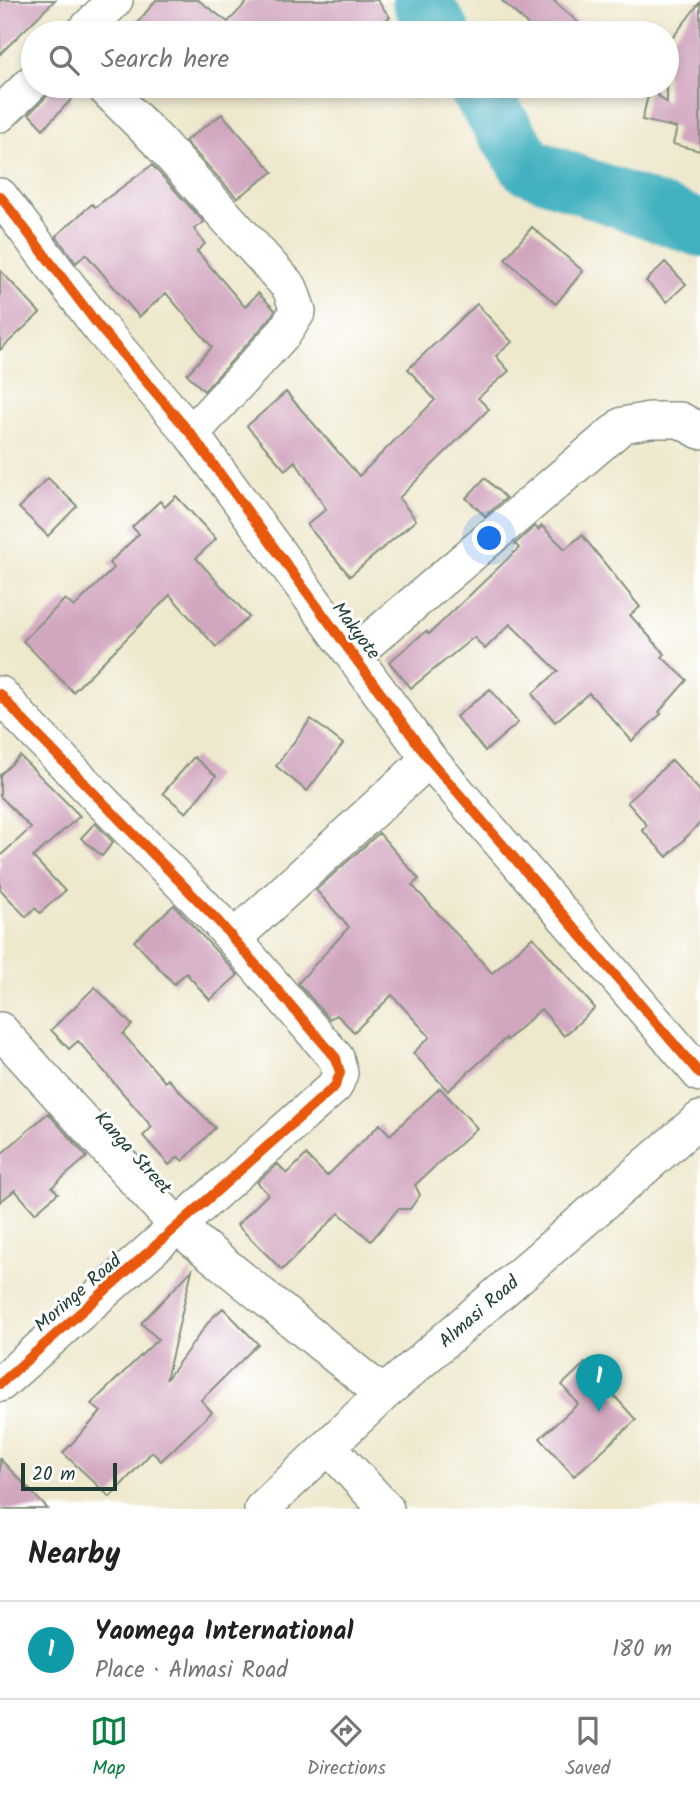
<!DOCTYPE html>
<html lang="en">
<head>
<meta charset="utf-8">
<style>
  :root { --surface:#fff; --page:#f6f6f6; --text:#202124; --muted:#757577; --line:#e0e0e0; --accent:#0b8043 }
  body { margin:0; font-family:Kalam,sans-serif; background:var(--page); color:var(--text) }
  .scale { position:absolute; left:21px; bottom:18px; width:96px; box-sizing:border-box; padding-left:7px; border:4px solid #1f3d34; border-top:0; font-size:19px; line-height:24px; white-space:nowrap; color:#1f3d34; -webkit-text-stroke:5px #fff; paint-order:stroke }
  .you { position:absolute; left:490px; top:539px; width:24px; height:24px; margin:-18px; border:5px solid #fff; border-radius:50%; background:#1a73e8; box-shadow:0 0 0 10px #1a73e833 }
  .badge { display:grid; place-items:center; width:46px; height:46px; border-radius:50%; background:var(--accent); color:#fff; font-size:23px; font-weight:700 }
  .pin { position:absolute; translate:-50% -58px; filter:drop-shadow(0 2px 4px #0008) }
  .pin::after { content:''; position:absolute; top:37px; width:24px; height:21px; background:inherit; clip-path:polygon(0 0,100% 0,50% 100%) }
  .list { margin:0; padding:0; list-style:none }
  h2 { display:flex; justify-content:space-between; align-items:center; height:91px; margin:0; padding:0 28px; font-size:30px }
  h2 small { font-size:23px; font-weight:400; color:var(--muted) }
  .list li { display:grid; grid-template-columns:46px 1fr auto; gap:21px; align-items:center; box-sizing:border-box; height:98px; padding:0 28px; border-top:2px solid var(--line) }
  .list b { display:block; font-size:26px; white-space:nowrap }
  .list p { margin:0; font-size:23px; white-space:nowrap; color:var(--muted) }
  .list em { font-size:23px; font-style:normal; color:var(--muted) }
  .icon { flex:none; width:38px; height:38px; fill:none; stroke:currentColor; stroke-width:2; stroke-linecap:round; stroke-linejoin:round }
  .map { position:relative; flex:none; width:700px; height:1509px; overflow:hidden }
  .search { position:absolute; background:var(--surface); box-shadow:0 4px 10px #0003; left:21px; right:21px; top:21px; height:77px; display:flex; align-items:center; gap:18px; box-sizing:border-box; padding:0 24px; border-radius:38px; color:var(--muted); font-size:26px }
  .sheet { height:189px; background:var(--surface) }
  nav { display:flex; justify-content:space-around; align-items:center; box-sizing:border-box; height:98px; border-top:2px solid var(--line); background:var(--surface); font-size:19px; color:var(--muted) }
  nav a { display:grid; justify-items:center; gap:4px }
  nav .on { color:var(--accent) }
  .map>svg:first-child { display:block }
</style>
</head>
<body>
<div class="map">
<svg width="700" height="1509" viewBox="0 0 700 1509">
  <rect width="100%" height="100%" fill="#fff"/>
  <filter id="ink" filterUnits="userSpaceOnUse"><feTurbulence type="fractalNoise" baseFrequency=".0143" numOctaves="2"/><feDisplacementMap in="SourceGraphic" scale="14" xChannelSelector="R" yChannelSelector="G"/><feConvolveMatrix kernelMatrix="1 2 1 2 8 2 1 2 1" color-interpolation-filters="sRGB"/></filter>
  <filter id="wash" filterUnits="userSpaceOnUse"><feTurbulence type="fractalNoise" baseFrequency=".00686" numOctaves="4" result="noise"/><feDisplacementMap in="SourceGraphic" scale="28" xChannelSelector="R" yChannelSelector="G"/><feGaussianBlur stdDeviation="1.57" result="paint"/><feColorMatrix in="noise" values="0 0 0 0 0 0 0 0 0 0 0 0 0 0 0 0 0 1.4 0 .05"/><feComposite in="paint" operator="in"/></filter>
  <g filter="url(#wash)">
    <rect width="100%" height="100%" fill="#eee8cd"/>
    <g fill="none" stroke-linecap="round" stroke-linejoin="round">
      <path stroke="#43b1bf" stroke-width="58" d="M 421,0 L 442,33
        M 476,86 L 528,166 L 700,228"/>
    </g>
    <g id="blocks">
      <path fill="#d1a6bf" d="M 0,0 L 55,0 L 0,54 Z
        M 156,0 L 198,0 L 228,22 L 249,0 L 377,0 L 390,17 L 369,33 L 129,33 Z
        M 501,0 L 553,0 L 590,33 L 537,33 Z
        M 700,2 L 700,151 L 673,144 L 677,128 L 642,120 L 650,88 L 667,103 L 667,45 Z
        M 52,86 L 59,86 L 72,99 L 43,129 L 29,114 L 47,96 Z
        M 222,114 L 273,172 L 237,198 L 185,141 Z
        M 152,165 L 204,222 L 194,229 L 205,244 L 197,251 L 245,307 L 258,293 L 275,310 L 268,321 L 204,391 L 187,374 L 212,347 L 166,293 L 139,317 L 86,254 L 76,263 L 56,236 L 92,204 L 95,207 Z
        M 532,227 L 583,271 L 556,304 L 505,259 Z
        M 665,262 L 686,284 L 667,302 L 646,281 Z
        M 0,270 L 40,313 L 0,350 Z
        M 477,304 L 512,342 L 496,356 L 509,371 L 478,398 L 489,409 L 399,498 L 416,520 L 350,576 L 307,525 L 326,509 L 295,461 L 285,470 L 247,426 L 286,392 L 359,476 L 435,400 L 408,369 Z
        M 48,478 L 77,506 L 48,536 L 19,508 Z
        M 485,478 L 506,498 L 485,516 L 466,498 Z
        M 176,496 L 216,539 L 196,558 L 249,617 L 216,647 L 170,595 L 73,692 L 23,641 L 65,599 L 74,607 L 114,568 L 109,563 L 139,534 L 132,527 L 160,501 L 165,507 Z
        M 535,526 L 538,530 L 542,526 L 565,549 L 582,535 L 640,607 L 630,615 L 665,654 L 662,657 L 687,680 L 659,712 L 661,714 L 632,741 L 589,693 L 555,722 L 532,694 L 558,671 L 510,624 L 485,649 L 474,637 L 411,688 L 389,662 L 426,631 L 429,634 L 519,548 L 515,544 Z
        M 490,689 L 518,723 L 485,751 L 456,717 Z
        M 311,719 L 343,744 L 307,791 L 276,766 Z
        M 20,756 L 80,816 L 33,857 L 65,891 L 40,913 L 35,908 L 26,917 L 0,889 L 0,856 L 31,828 L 0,796 L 0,775 Z
        M 194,757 L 216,776 L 186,813 L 163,793 Z
        M 672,760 L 700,791 L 700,823 L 667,857 L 642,830 L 647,825 L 627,802 Z
        M 95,823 L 113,842 L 102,856 L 81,838 Z
        M 379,833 L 419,879 L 412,885 L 492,973 L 533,937 L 595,1008 L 564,1036 L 541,1009 L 507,1040 L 506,1038 L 448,1091 L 413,1053 L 430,1037 L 392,995 L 354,1032 L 337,1015 L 329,1019 L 298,983 L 349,927 L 316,890 Z
        M 174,905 L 238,975 L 210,1000 L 186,973 L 174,984 L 134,941 Z
        M 95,987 L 132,1025 L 123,1034 L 165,1082 L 168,1079 L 215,1128 L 183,1161 L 178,1157 L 169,1165 L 143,1136 L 152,1127 L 78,1041 L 69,1049 L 51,1030 Z
        M 440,1088 L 477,1128 L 415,1185 L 420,1195 L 410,1209 L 398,1209 L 371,1241 L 339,1213 L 282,1270 L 237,1225 L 268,1194 L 257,1182 L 278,1164 L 287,1174 L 306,1155 L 327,1176 L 380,1124 L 390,1135 Z
        M 48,1113 L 87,1157 L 52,1187 L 58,1193 L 35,1213 L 15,1190 L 0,1202 L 0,1155 Z
        M 192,1270 L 166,1380 L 210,1320 L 223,1308 L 258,1344 L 201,1400 L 212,1412 L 161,1461 L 152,1452 L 110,1497 L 63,1453 L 101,1412 L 91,1404 L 158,1339 L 141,1323 Z
        M 585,1363 L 636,1420 L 574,1476 L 540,1438 L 578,1404 L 562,1385 Z
        M 0,1459 L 48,1509 L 0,1509 Z"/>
    </g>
  </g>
  <g filter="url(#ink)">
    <use href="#blocks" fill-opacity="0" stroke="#869280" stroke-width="2"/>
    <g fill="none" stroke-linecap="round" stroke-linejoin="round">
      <g stroke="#869280" stroke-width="38">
        <path id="minor" d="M 83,33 L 115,0
          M 103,86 L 158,141 L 290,288 L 298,311 L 284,333 L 191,434
          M 0,114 L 33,82
          M 0,196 L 101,329 L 191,434 L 429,759 L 700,1074
          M 354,654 L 623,425 L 650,420 L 680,420 L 700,431
          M 0,694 L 23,720 L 218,921 L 336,1058 L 340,1073 L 335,1086 L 0,1384
          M 233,939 L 429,759
          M 0,1030 L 178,1227 L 383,1394
          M 328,1446 L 386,1509
          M 262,1509 L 383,1394 L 700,1119"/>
      </g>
      <use href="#minor" stroke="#fff" stroke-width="35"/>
      <g stroke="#fff" stroke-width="15">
        <path id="cycleway" d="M 0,196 L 101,329 L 191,434 L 429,759 L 700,1074
          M 0,694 L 23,720 L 218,921 L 336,1058 L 340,1073 L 335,1086 L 0,1384"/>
      </g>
      <use href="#cycleway" stroke="#e8590c" stroke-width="10"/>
    </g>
  </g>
  <g text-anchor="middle" stroke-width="6" stroke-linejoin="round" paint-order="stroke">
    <g font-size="19" fill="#1f3d34" stroke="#fff">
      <text transform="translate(357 630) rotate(53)" y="7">Makyote</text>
      <text transform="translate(134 1152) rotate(48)" y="7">Kanga Street</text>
      <text transform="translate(77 1292) rotate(-41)" y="7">Moringe Road</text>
      <text transform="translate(478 1311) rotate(-41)" y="7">Almasi Road</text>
    </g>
  </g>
</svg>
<div class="scale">20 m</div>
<div class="you"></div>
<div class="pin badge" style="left:599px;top:1412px;background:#0f9aa8">1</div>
<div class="search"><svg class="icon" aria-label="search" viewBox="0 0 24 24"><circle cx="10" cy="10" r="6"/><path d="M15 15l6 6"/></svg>Search here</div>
</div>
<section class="sheet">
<h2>Nearby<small></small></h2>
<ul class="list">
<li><span class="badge" style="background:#0f9aa8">1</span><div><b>Yaomega International</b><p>Place · Almasi Road</p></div><em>180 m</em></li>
</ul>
</section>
<nav>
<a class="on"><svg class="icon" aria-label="map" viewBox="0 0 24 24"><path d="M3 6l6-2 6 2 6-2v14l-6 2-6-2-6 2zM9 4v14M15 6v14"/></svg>Map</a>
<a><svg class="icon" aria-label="directions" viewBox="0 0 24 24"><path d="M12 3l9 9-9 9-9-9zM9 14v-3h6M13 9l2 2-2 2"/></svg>Directions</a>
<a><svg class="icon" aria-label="saved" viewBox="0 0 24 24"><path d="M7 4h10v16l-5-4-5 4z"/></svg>Saved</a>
</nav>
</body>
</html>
